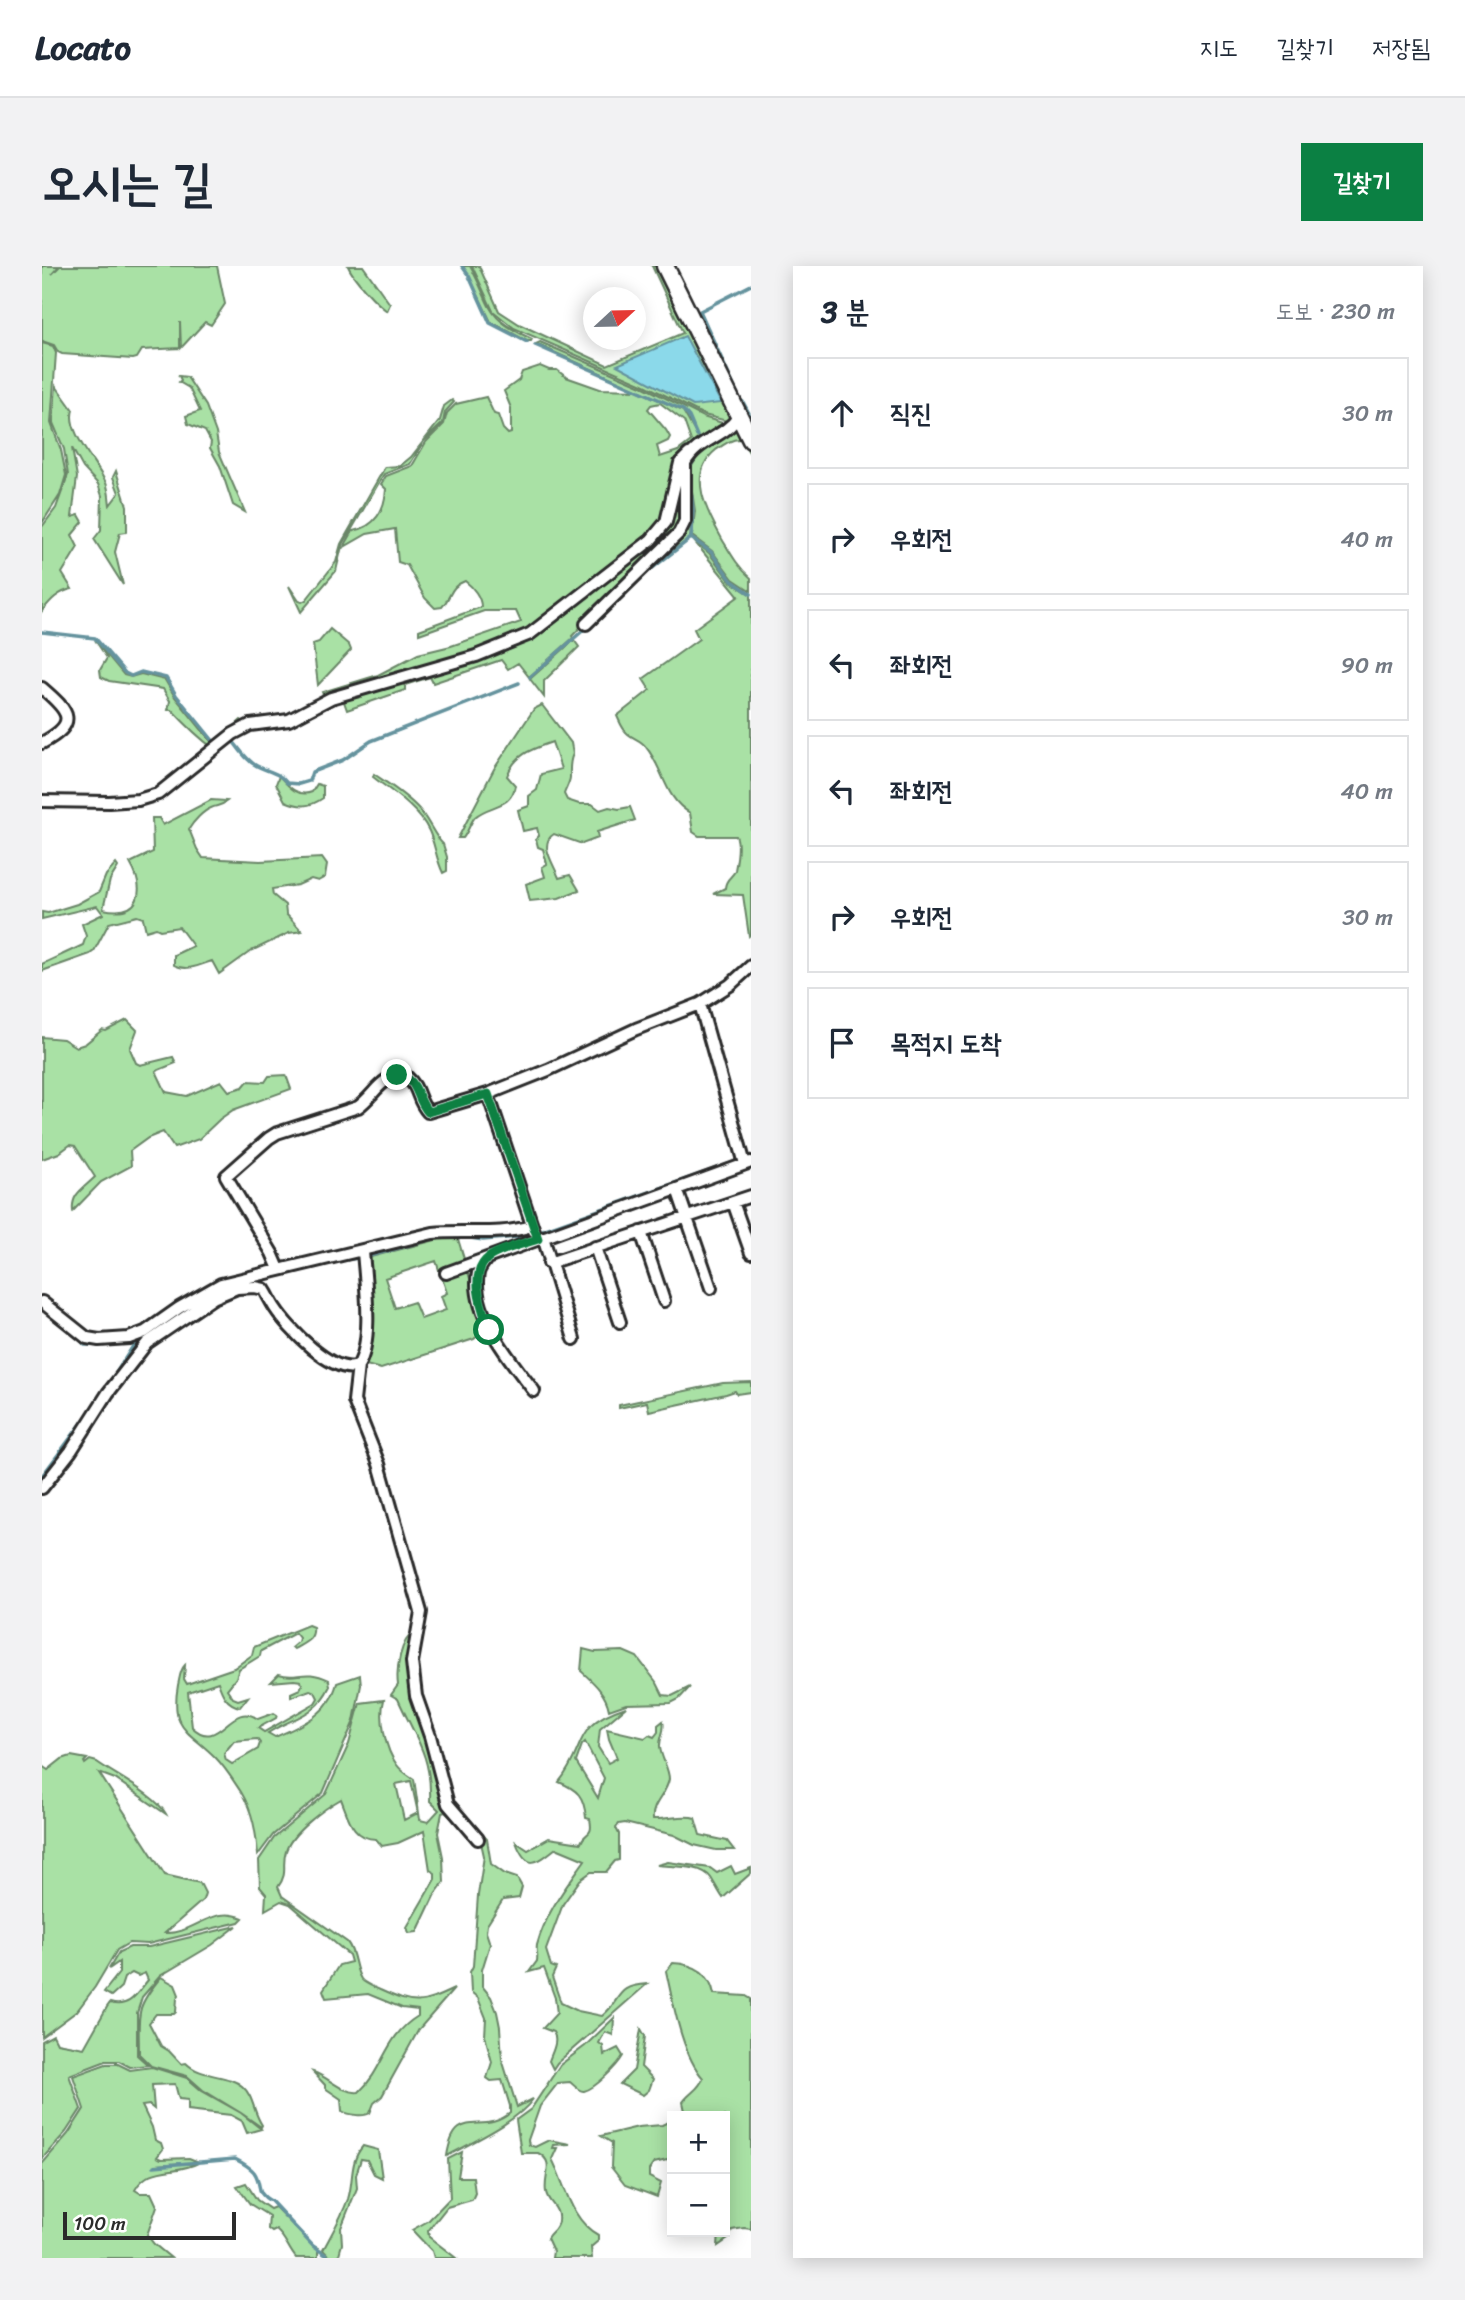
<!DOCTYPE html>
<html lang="ko">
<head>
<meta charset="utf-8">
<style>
  :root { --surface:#fff; --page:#f2f2f3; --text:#1f2937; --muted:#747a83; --line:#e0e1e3; --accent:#0b8043 }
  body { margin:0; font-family:Sriracha,"Poor Story",sans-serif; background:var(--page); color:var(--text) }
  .controls { position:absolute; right:21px; bottom:21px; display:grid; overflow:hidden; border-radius:0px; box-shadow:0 4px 18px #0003 }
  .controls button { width:63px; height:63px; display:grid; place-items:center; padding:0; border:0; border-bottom:2px solid var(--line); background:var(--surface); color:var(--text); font:35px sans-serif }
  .compass { position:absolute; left:541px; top:21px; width:63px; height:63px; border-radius:50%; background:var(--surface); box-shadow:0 4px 18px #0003; rotate:68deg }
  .scale { position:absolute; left:21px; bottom:18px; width:173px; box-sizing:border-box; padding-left:7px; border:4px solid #2b2b2b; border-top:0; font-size:19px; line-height:24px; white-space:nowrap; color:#2b2b2b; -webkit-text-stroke:5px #fff; paint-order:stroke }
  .stop { position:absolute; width:21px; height:21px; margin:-16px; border:5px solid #0b8043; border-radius:50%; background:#fff }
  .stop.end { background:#0b8043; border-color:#fff; box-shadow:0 2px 7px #0008 }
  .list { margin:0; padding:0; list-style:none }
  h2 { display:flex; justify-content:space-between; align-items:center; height:91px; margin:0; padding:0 28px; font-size:30px }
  h2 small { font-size:23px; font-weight:400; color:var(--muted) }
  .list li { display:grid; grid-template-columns:46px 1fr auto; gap:21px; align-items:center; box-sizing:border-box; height:112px; margin:0 14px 14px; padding:0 14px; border:2px solid var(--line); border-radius:0px }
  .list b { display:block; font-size:26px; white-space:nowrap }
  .list em { font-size:23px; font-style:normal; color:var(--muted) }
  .icon { flex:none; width:38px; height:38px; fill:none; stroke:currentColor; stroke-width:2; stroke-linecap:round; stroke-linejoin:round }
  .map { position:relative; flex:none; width:709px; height:1992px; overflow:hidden; border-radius:0px }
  header { display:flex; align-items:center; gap:42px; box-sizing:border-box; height:98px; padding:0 35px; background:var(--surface); border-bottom:2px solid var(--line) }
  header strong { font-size:33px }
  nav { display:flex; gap:38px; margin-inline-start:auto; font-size:24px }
  .intro { display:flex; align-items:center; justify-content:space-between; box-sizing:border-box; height:168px; padding:0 42px }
  h1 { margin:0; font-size:49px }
  .button { padding:18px 32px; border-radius:0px; background:var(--accent); color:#fff; font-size:24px; font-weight:700 }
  main { display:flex; gap:42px; padding:0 42px }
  aside { flex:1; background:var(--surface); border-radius:0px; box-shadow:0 4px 18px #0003 }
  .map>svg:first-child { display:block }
</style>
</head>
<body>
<header>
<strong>Locato</strong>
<nav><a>지도</a><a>길찾기</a><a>저장됨</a></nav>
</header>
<div class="intro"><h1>오시는 길</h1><a class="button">길찾기</a></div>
<main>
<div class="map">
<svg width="709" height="1992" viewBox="0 0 709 1992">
  <rect width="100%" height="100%" fill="#fff"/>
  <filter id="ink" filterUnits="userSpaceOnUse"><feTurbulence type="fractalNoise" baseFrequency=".0143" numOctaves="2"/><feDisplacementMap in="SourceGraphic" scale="14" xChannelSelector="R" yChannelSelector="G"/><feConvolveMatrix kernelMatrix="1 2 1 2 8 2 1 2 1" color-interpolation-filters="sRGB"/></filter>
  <g filter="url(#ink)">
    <path fill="#a9e1a5" stroke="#6a8668" stroke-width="2" fill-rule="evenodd" d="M 0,0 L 17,0 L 10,8 L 18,0 L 175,0 L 183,38 L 169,59 L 163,56 L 139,82 L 138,56 L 138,82 L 100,84 L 95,92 L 91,93 L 20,88 L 16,86 L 12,79 L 0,75 Z
      M 306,0 L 321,0 L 348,38 L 345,45 C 334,37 311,12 306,0 Z
      M 420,0 L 428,0 C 451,41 441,51 490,73 L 489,75 L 485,75 L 449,56 L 427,10 Z
      M 430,0 L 437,0 L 457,45 L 477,58 L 565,99 L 641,67 L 610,0 L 617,0 L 689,152 L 685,155 L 662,149 L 601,118 L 472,62 L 451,45 Z
      M 498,76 L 600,120 L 661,151 L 687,159 L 660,173 L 622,255 L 608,273 L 503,355 L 463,377 L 283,432 L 280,426 L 336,409 L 376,388 L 409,380 L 479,356 L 474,345 L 442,345 L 377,368 L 377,364 L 439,341 C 439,331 431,321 423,315 C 407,321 410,330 400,341 L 393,342 L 383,332 L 365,299 L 356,296 L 353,263 L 325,268 L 302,281 L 311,265 C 333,261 343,244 344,223 L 339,218 L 344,210 L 370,200 L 384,176 L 402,158 L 405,147 L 414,138 L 444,131 L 452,148 L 456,149 L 461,163 L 466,168 L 469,167 L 469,142 L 462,125 L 477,114 L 480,106 L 498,100 L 507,104 L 515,104 L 524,111 L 558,123 L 595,124 L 641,145 L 655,170 L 647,151 L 641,144 L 494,78 ZM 618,137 L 642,155 L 649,175 L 636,185 L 618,191 L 615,180 L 626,175 L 628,171 L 624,164 L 606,143 L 609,139 Z
      M 0,77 L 11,80 L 14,87 L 9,157 L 19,184 L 24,209 L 18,229 L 0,257 Z
      M 137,110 L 145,111 L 164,140 L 174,167 L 177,186 L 203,246 L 191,239 L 178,200 L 168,182 L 169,176 L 163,165 L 146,158 L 144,150 L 158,145 L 147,122 L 137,116 L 139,114 Z
      M 14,120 L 31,144 C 24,165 55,197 64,217 C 67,224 67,232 68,239 L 77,227 L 71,211 L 74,205 L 85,240 L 85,266 L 78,267 L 73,286 L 81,319 L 52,273 L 59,264 L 60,230 L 56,218 L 41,202 L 30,182 L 35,211 L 30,251 L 37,249 L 41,256 L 30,269 L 36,281 L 20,307 L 30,323 C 16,326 9,334 0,345 L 0,261 L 14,242 L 26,209 L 22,183 L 11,157 Z
      M 410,134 L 412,136 L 403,146 L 401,157 L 382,175 L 368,198 L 342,208 L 300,280 L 294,305 L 259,346 L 247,320 L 257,335 L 260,336 L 264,334 L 294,296 L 299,278 L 343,201 L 358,200 L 369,191 L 398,154 L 402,140 Z
      M 692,161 L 695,161 C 705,167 709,177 709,189 L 698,173 C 689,173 681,179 674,184 C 644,208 665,246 680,273 C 689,288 696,301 709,312 L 709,325 L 691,313 L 670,285 L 650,270 L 653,245 L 647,205 L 656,190 L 655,187 L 645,205 L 651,244 L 648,272 L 602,308 L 533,371 L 638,267 L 644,255 L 644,197 C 653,179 674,171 692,161 Z
      M 640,198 L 642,255 L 530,370 L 531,372 L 487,411 L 476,397 L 466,403 L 459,394 L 391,417 L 388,411 L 363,419 L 363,424 L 305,444 L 300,430 L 465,381 L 625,257 Z
      M 652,275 L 667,287 L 689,316 L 709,329 L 709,668 L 707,670 L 701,629 L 671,628 L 683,622 C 684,611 691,612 693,604 C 695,594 698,578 694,570 L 657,570 L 651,566 L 648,547 C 622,532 622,503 604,481 C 599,474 592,473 586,468 C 580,463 578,456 575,450 L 608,424 L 601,413 L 657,373 L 652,363 L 697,330 Z
      M 288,363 L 307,379 L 309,384 L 276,419 L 271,378 L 277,376 Z
      M 53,374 L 82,409 L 89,411 L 99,408 L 123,414 L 133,431 L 172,479 L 199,454 L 205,458 L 171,482 C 156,471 143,458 130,444 L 126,444 L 128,435 L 121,423 L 67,415 L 59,411 L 58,404 L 65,392 Z
      M 532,374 L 537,381 L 502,415 L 502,431 L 488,413 Z
      M 500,439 L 529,477 L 531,488 C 527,496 528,503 528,511 C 528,516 524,522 522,528 L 525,534 L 537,538 L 550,538 L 558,544 L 567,541 L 577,543 L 588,541 L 593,554 L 555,566 L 556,572 L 540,578 L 512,568 C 496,578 512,598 517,612 L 528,609 L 537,624 L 517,632 L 488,635 L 484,618 L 503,611 L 500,601 L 505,598 L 501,583 L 496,581 L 494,573 L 497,570 L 495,562 L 481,565 L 476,544 L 487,540 L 487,530 L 495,524 L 499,508 L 519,503 L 510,476 C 490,483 473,488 465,510 L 473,519 C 470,543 447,538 433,551 C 428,557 426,566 421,572 L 416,572 L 452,503 L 492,443 Z
      M 332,508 C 348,519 363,528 376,542 C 385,551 394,573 401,578 L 405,591 L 405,605 L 401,607 C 394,593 393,578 387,565 C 377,543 349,525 331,511 Z
      M 237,510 C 246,520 256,532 270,526 L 275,518 L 281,520 L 281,532 C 267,542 257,541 243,535 L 234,518 Z
      M 169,534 L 185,535 C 178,541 176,539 169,542 C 161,545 151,556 147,563 L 155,583 L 161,592 L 218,595 L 280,592 L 285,599 L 283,611 L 276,615 L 269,613 L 256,619 L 230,623 L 231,629 L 243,639 L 244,648 L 260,665 L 247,667 L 209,685 L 177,708 L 170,695 C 158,699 144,706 132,699 L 132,689 L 151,680 L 137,661 L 118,664 L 114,662 L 104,665 L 101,652 L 95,650 L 67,657 L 52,685 L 48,688 L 0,705 L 0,698 L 41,679 L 44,670 L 40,658 L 61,648 L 55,640 L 0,653 L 0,646 L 6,647 L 35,638 L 57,626 L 64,609 L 74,598 L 76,601 L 68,614 L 61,643 C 99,651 104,625 88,597 L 111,586 L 110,552 L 117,552 L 121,559 Z
      M 85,754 L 95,764 L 88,783 L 94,797 L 98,799 L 131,791 L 134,797 L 114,805 L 124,826 L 145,830 L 179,815 L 187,825 L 201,821 L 206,815 L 223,816 L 227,810 L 244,809 L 249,823 L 191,844 L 178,853 L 157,873 L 132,882 L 121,866 L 106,872 L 88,885 L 89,900 L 59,916 L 31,945 C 29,928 42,922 53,911 L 33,880 L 28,879 L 17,887 L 0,893 L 0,771 L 21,773 L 34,781 L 43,778 L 60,764 L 64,765 Z
      M 405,971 L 416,973 L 423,996 L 397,1004 L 394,995 L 343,1012 L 353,1042 L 372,1036 L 379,1053 L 404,1044 L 399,1030 L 405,1027 L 400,1012 L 425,1003 L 444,1063 L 432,1073 L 339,1103 L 324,1099 L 329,1070 L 325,992 Z
      M 709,1116 L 709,1126 L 695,1128 L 693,1125 L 684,1128 L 607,1145 L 605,1136 L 577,1142 L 577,1139 L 681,1117 Z
      M 266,1359 L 271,1361 C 273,1374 262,1377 252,1383 L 250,1381 L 256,1376 L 257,1372 L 253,1367 L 219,1385 L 218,1390 L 197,1403 L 194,1412 L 185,1423 L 191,1432 L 196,1434 L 206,1431 L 198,1441 C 184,1438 180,1428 176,1416 L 146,1426 L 150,1461 C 178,1488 188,1433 216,1453 L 232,1447 L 235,1449 L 234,1452 L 216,1462 L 222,1466 L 273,1437 L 276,1432 L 273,1426 L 268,1424 L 249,1431 L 249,1427 L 258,1423 L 260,1419 L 259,1415 L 252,1414 L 229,1416 L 237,1408 C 255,1414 262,1402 287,1414 L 288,1420 C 273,1451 253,1450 226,1467 L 233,1471 C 261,1459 287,1448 295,1417 L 318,1409 L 319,1419 L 312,1455 L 281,1527 L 231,1569 L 216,1589 C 214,1566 211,1546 199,1526 C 191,1514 183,1501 173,1491 C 146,1464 128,1464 136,1419 C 138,1411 138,1404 143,1399 L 142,1413 L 145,1418 L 192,1402 L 210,1389 L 212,1381 ZM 215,1473 L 218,1477 L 216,1483 L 190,1498 L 184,1494 L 182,1487 L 192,1475 Z
      M 373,1365 L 368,1395 L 415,1557 L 403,1546 L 400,1547 L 396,1567 L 401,1591 L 402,1616 L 392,1630 L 375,1666 L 367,1667 L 365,1661 L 393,1613 L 393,1607 L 388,1604 L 382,1565 L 356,1577 L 340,1580 L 334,1573 C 310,1573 306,1550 299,1533 C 283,1542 249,1567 244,1585 C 239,1600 247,1606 236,1621 L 240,1630 L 305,1676 C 314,1687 312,1702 319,1713 C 323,1718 332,1721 338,1724 C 373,1740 378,1739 412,1723 L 377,1763 L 340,1830 L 332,1837 L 328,1847 C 322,1851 307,1849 300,1845 L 299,1833 L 283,1822 L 283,1819 L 271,1806 C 287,1811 300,1828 317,1826 C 343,1802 342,1771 376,1750 L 376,1744 L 360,1742 L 326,1728 L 284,1732 L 281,1724 L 297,1699 L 309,1696 L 307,1689 L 248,1638 L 239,1635 L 223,1644 L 224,1628 L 218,1621 L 217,1594 L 232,1572 L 284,1528 L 307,1478 L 318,1437 L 342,1434 C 337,1452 343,1483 355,1499 C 359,1505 366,1509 372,1513 L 378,1554 L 386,1556 L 397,1544 L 388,1535 C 390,1490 373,1471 356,1433 L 349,1429 L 356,1419 C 354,1403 358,1374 373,1365 ZM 369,1515 L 376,1547 L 362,1554 L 354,1518 Z
      M 541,1383 L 553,1386 L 581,1385 L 595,1391 L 615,1417 L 621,1429 L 630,1430 L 648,1421 L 637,1433 L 629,1437 L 584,1438 L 567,1444 C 564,1427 551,1416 539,1405 Z
      M 584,1441 L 558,1463 L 556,1481 L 566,1497 L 575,1492 L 567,1473 L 565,1463 L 603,1472 L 607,1469 L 612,1471 L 616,1466 L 616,1459 L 621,1455 C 624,1464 617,1472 618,1481 C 619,1492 627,1502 627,1513 C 625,1528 609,1538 611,1553 C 624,1554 643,1548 653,1552 L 658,1569 L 685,1575 L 692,1584 L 674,1584 L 652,1579 L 632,1569 L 583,1557 L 577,1558 L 574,1562 L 577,1568 L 577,1594 L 573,1595 L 564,1606 L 549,1606 L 538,1614 L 521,1638 L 504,1684 L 509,1700 L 514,1702 L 510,1711 L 519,1737 L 536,1745 L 560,1750 C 581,1733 572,1720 605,1718 L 515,1797 L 511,1803 L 507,1795 C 510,1786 517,1775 511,1766 L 501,1762 L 515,1747 L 513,1732 L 502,1702 L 487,1706 L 495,1695 C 496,1689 494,1685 495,1679 C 504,1646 524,1621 543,1594 L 514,1582 C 494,1598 485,1605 474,1576 L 486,1584 L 507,1572 L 539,1577 C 542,1565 552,1572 548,1553 L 544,1552 C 542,1530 536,1524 517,1516 C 546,1480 528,1459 584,1441 ZM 543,1476 L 562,1512 L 556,1532 L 534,1496 L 540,1479 Z
      M 29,1490 L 45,1493 L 42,1496 L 43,1498 L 48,1494 L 55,1496 C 73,1509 115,1530 124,1548 L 73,1513 L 57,1507 L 123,1609 L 158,1617 L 163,1627 L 161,1634 L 123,1667 C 151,1669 171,1638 201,1652 L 197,1656 L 106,1678 L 87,1677 L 75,1684 L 53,1721 L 35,1745 L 0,1771 L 0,1500 L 6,1504 L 20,1493 Z
      M 426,1555 L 445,1573 L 449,1598 L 463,1608 L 475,1612 L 480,1621 L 477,1632 L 461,1634 L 445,1659 L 444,1666 L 448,1678 L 440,1704 L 440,1720 L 449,1731 L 455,1746 L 458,1761 L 460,1793 L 475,1841 L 491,1833 C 475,1856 430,1876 405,1890 C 413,1838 440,1871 468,1847 L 468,1840 L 460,1814 L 449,1815 L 445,1812 L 450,1796 L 443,1770 L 444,1752 L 436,1732 L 429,1726 L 428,1706 L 431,1700 L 436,1629 L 442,1590 L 438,1572 Z
      M 626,1596 L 668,1602 L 675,1607 L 689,1600 L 693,1608 L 709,1602 L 709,1607 L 681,1632 C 676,1625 673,1618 669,1612 C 660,1598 630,1601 615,1599 Z
      M 195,1660 L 170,1679 L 118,1710 L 100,1731 L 95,1747 L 95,1789 L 106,1799 L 88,1801 L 77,1795 L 64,1795 L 27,1809 L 39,1843 L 24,1866 L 0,1893 L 0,1775 L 11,1769 L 15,1777 L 42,1782 L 65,1741 L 68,1737 C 88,1743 95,1727 106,1714 L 103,1707 L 96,1710 L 90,1707 L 82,1712 L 79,1721 L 69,1730 L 62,1726 L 77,1707 L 77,1696 L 67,1703 L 77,1686 L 88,1681 L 107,1681 Z
      M 631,1697 C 652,1698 668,1707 672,1728 L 704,1730 L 709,1733 L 709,1963 L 702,1962 L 690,1964 L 686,1973 L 676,1980 L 677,1966 L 683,1966 L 683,1850 L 636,1850 L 643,1845 L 641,1836 C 647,1827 658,1823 661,1812 C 640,1789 631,1736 624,1705 Z
      M 119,1711 L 133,1719 L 137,1729 L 135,1732 L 134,1746 L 132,1748 L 114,1748 L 107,1757 L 119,1780 L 127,1785 L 139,1798 L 144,1797 C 159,1812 186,1808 200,1820 C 212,1830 211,1846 220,1859 L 219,1861 L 199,1847 L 161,1824 L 145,1810 L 109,1800 L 97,1788 C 97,1748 92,1743 119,1711 Z
      M 572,1752 L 571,1769 L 563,1766 L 557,1777 L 561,1780 L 562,1789 L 576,1782 L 581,1790 C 576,1799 553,1823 542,1825 C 537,1826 532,1819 528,1816 L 516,1817 L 498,1840 L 486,1874 L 487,1879 L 493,1881 L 507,1874 L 528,1878 L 511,1879 L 510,1882 L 515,1882 L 510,1893 C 523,1918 529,1955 556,1969 L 556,1975 L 549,1981 L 550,1992 L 510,1992 L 511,1985 L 505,1972 C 509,1965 515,1964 516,1955 C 518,1940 506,1938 504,1926 C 501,1910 514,1896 496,1887 L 479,1887 L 474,1854 L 489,1843 L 518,1799 L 543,1780 Z
      M 599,1763 L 603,1770 L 599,1801 L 611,1813 L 607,1824 L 601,1829 L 578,1818 L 592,1804 Z
      M 64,1798 L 76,1798 L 88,1804 L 110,1801 L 145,1812 L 160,1825 L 199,1847 L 219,1863 L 205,1867 L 200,1855 L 189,1849 L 146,1844 L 146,1834 L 137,1833 L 133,1818 L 110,1819 L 112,1843 L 107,1839 L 100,1840 L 110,1861 L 113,1874 L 119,1877 L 121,1883 L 115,1891 L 119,1893 L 147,1892 L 157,1896 L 112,1899 L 156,1897 C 134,1909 107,1898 93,1924 L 98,1927 L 109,1927 L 115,1940 L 105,1969 L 112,1978 L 129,1992 L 0,1992 L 0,1898 L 26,1868 L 42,1843 L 31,1810 Z
      M 630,1854 L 630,1893 L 612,1897 L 607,1904 L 607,1911 L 619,1917 L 615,1931 L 583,1919 L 569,1901 L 570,1877 L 559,1870 L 596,1861 L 620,1859 Z
      M 321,1880 L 336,1884 L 340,1912 L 332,1908 L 325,1894 L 319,1893 L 314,1909 L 315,1922 L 299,1962 L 300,1978 L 296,1992 L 289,1992 L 281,1984 C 290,1967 299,1952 306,1933 C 312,1914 307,1896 321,1880 Z
      M 420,1886 L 416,1911 L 431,1911 L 433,1927 L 430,1934 L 405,1941 L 386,1965 L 387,1971 L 414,1992 L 392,1992 L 390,1985 L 370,1964 L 386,1955 L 408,1932 L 406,1893 Z
      M 204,1917 L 215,1934 L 228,1943 L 233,1941 L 271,1980 L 276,1982 L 276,1992 L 254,1992 C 246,1983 244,1972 234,1964 L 230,1966 L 226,1963 L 227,1950 L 208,1938 L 195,1920 Z"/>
    <path fill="#8bd9ea" stroke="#65939e" stroke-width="2" d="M 643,70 L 679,137 L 651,140 L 575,99 Z"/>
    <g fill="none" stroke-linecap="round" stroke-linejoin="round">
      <path stroke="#65939e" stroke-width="3.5" d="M 420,0 L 427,10 L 448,57 L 485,76
        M 709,19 L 658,45 L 695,127 L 695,132 L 701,136 L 709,151
        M 493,79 L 641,144 L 647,151 L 655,170
        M 647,203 L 655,189
        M 649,272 L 669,286 L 690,315 L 709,328
        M 599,311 L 649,272 L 651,244 L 648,214
        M 0,366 L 53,372 L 83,407 L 89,410 L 99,406 L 124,412 L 134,429 L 173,477
        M 488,411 L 545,361
        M 191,475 C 198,484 205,495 215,500 C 227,506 236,506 245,517 L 257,518 L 267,515 L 270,506 L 301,494 L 329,475 L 477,417
        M 498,965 L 698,894
        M 422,971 L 441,974 L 488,970
        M 324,991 L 397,971
        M 294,995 L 317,992
        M 126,1056 L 145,1043
        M 37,1072 L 43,1079 L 61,1079
        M 86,1077 L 105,1071
        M 65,1121 L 93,1077
        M 0,1210 L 45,1150
        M 112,1900 L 193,1893 C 199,1896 207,1900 212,1906 C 221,1919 212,1926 229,1935 L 271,1980 L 288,1992"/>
      <g stroke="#2b2b2b" stroke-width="16">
        <path id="street" d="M 544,358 L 637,267 L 643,255 L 643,197 C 655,174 683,171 696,151
          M 0,422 C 28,446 37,457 0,477
          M 0,535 L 67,536 L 96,534 L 116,528 L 191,468 L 208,459 L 247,454 L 289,432 L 434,390 L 488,368 L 609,274 L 624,256 L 638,197 L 647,188
          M 658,738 L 703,898
          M 446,828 L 492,965
          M 635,923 L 669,1022
          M 691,936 L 709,987
          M 599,966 L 622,1035
          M 501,971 L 532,1073
          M 553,981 L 578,1056
          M 445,992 C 442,996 437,1002 436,1007 C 428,1047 469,1095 492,1125
          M 507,997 L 709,930
          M 237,1003 L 230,987 L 184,910 L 227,872 L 235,867 L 316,841 C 334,828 339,808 364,810 C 379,823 374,833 386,846 L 446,828 L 506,804 L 594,763 L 658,738 L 688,719 L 709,700
          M 404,1007 L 709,896
          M 0,1036 L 45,1072 L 57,1074 L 87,1072 L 103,1066 L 137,1042 L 179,1018 L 391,967 C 424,964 457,970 490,960
          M 316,1100 L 312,1135 L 337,1198 L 379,1346 L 370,1396 L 374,1430 L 388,1470 L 406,1538 L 436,1573
          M 0,1222 L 29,1185 L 66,1127 L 105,1077 L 171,1032 L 195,1022 L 213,1021 L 222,1023 C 226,1029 229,1036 233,1042 C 246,1062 291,1110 316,1100 C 332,1073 323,1016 321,985"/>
      </g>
      <g stroke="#2b2b2b" stroke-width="21">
        <path id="secondary" d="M 623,0 L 709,174"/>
      </g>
      <use href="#street" stroke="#fff" stroke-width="10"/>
      <use href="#secondary" stroke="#fff" stroke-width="16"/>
    </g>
  </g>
  <g fill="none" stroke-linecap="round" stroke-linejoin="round" filter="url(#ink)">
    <path stroke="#0b8043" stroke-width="9" d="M 355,809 C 377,812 373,831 386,846 L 446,828 L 496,973 C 484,977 451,985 444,994 C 427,1011 441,1044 447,1064"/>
  </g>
</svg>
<div class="controls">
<button>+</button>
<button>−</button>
</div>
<svg class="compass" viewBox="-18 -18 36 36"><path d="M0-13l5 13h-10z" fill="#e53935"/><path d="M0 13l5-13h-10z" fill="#747a83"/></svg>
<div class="scale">100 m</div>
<div class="stop" style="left:447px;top:1064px"></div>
<div class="stop end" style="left:355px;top:809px"></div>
</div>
<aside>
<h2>3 분<small>도보 · 230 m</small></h2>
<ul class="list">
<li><svg class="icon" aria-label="ahead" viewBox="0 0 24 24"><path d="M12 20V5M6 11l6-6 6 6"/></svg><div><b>직진</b></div><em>30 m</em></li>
<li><svg class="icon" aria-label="right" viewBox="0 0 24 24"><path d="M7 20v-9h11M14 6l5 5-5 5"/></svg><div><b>우회전</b></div><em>40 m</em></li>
<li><svg class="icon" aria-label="left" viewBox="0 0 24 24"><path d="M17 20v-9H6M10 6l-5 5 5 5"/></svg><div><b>좌회전</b></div><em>90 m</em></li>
<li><svg class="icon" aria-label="left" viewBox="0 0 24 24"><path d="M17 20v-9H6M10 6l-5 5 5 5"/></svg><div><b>좌회전</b></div><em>40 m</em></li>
<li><svg class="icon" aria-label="right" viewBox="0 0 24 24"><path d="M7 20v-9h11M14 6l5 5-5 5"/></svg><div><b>우회전</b></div><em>30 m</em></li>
<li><svg class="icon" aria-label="arrive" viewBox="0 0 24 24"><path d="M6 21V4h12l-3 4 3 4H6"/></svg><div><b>목적지 도착</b></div></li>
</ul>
</aside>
</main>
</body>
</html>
